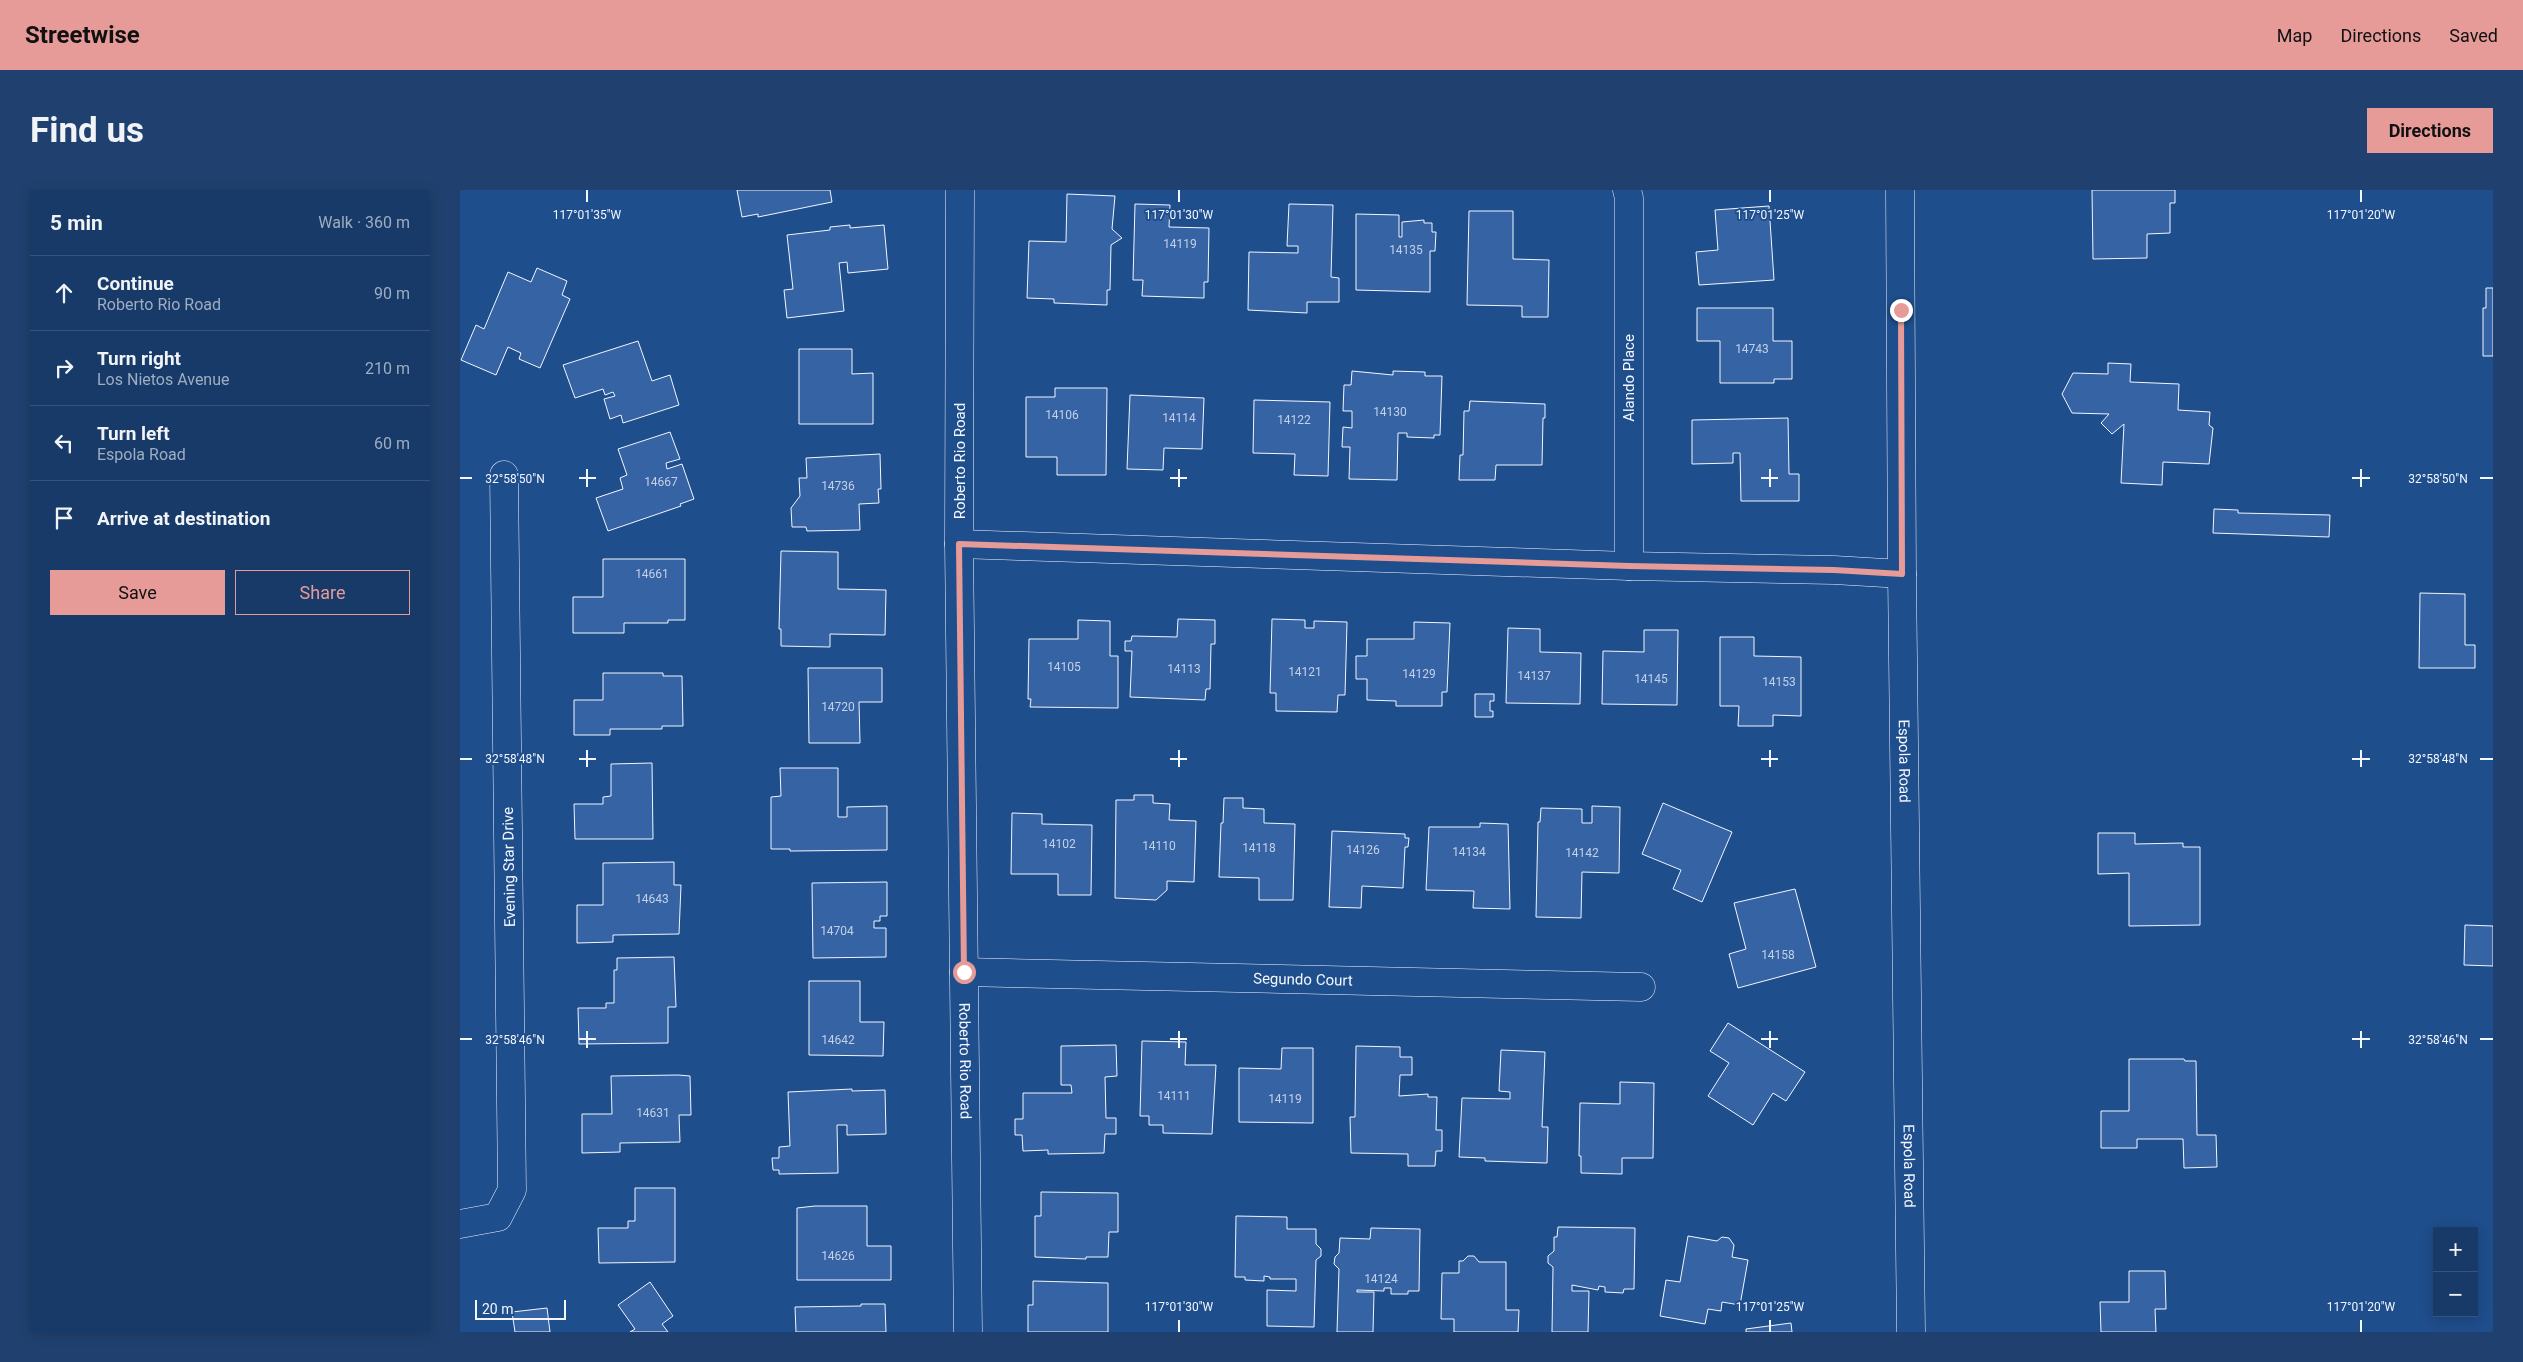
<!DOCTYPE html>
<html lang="en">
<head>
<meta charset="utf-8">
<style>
  :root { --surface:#173a69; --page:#20416f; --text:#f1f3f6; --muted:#9eadc0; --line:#36547d; --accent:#e69b98 }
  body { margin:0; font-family:Roboto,sans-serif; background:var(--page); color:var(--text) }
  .controls { position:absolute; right:15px; bottom:15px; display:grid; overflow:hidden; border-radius:0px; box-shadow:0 2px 12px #0003 }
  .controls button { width:45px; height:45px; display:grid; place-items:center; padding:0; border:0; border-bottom:1px solid var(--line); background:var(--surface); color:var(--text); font:25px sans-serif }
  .scale { position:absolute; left:15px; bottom:12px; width:91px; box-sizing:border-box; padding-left:5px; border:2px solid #f2f6ff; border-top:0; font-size:14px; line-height:18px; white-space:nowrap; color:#f2f6ff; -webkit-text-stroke:4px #1f4e8c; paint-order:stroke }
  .stop { position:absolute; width:15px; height:15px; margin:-11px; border:4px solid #e69b98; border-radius:50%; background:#fff }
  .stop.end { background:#e69b98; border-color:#fff; box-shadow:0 1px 5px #0008 }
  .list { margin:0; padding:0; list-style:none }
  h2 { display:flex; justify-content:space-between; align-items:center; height:65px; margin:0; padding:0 20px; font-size:21px }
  h2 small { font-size:16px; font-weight:400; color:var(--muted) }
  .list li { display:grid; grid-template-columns:32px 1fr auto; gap:15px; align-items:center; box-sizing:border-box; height:75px; padding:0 20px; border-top:1px solid var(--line) }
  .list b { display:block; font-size:19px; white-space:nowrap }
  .list p { margin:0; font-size:16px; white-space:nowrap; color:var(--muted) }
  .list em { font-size:16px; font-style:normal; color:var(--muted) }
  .actions { display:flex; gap:10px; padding:15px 20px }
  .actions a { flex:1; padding:11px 0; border:1px solid var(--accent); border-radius:0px; text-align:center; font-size:18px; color:var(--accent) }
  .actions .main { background:var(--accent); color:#111 }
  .icon { flex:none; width:28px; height:28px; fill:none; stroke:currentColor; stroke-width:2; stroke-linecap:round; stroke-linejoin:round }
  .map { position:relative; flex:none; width:2033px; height:1142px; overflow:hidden; border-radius:0px }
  header { display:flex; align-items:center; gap:30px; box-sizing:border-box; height:70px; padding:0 25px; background:var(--accent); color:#111 }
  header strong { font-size:24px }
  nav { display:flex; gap:28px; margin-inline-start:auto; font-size:18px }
  .intro { display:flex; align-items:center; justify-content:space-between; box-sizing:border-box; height:120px; padding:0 30px }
  h1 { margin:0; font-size:35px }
  .button { padding:12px 22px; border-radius:0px; background:var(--accent); color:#111; font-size:18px; font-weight:700 }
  main { display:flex; gap:30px; padding:0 30px }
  aside { flex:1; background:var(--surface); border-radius:0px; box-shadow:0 2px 12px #0003 }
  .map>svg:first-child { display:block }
</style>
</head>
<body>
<header>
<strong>Streetwise</strong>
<nav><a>Map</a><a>Directions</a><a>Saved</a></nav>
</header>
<div class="intro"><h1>Find us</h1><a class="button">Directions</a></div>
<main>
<aside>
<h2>5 min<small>Walk · 360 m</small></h2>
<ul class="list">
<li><svg class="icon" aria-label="ahead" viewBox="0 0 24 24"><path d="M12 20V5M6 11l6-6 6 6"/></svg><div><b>Continue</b><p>Roberto Rio Road</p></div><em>90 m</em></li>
<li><svg class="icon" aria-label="right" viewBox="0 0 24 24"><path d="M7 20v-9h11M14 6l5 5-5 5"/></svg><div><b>Turn right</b><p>Los Nietos Avenue</p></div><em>210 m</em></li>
<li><svg class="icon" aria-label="left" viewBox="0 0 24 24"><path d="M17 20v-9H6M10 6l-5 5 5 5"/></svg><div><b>Turn left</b><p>Espola Road</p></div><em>60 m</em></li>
<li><svg class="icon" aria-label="arrive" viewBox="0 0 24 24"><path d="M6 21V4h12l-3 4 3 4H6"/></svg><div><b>Arrive at destination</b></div></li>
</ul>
<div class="actions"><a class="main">Save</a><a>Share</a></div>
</aside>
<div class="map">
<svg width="2033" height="1142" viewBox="0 0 2033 1142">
  <rect width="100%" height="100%" fill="#1f4e8c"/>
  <path fill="#3563a3" stroke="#f2f6ff" d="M 277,0 L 370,0 L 372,12 L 298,27 L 298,24 L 282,27 Z
    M 1632,0 L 1715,0 L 1715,13 L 1710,13 L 1710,43 L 1687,44 L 1687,68 L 1633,69 Z
    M 607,4 L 655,6 L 652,39 L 662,48 L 651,55 L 650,100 L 647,100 L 647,115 L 594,113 L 594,109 L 567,108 L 569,51 L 606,52 Z
    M 675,14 L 710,15 L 709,37 L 749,38 L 748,92 L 744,92 L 744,108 L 682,106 L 683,90 L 673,90 Z
    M 829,14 L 873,15 L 871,87 L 879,88 L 879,112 L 847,112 L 847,123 L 788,120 L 789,62 L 838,63 L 838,56 L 827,56 Z
    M 1309,16 L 1314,90 L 1239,95 L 1236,62 L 1258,60 L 1255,20 Z
    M 1009,21 L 1053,21 L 1053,69 L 1089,70 L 1088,127 L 1062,127 L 1062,116 L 1007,115 Z
    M 896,24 L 939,25 L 939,47 L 942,47 L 942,32 L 964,30 L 964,33 L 972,33 L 972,42 L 976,42 L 975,61 L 970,61 L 970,102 L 896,100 Z
    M 390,35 L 390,38 L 424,35 L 428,79 L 388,83 L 387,72 L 379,73 L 384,121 L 327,128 L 324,100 L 333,99 L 327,45 L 370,40 L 370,37 Z
    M 77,78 L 107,91 L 102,105 L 110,109 L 80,178 L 59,169 L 61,163 L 48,157 L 36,185 L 1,170 L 16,135 L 24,139 L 48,82 L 71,92 Z
    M 2026,98 L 2033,98 L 2033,166 L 2023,166 L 2023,118 L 2026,118 Z
    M 1237,118 L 1313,118 L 1313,151 L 1332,151 L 1332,189 L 1314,189 L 1314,193 L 1260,193 L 1260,151 L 1237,151 Z
    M 178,151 L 192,191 L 210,185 L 219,215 L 163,233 L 161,225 L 150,229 L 144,209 L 155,206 L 153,202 L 145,205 L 143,199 L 115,208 L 103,175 Z
    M 339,159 L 392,159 L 392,184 L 413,183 L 413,234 L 339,234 Z
    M 1648,173 L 1671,174 L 1670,192 L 1719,194 L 1718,220 L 1750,222 L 1749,235 L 1753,238 L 1749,274 L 1703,272 L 1702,295 L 1661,293 L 1664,234 L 1652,244 L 1641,233 L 1649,224 L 1612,223 L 1602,204 L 1613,183 L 1648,184 Z
    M 892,181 L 933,185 L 933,181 L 965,182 L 965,186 L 982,186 L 980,245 L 974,245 L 974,248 L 947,247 L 947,243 L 938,243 L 937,290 L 889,289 L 890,257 L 882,257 L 883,237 L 892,238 L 892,221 L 883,221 L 884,195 L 891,195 Z
    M 595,198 L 647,198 L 646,285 L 597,285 L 597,267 L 566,267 L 566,207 L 595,207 Z
    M 670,205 L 744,208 L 742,259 L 704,258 L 703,280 L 667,279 Z
    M 794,210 L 870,212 L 868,286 L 834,285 L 835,264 L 793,263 Z
    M 1010,211 L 1085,214 L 1085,228 L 1083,228 L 1082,275 L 1036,275 L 1035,290 L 999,290 L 1000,265 L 1003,265 L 1004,221 L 1009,221 Z
    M 1328,228 L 1329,284 L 1339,284 L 1339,311 L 1281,311 L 1280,263 L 1273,263 L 1273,273 L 1232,274 L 1232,230 Z
    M 210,242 L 220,269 L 206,273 L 207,279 L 222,274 L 234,309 L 220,314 L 221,316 L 148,341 L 136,308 L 163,299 L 160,288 L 167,285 L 158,259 Z
    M 420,264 L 421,299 L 418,299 L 419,313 L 399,314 L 400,340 L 347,341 L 346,337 L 332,337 L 331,318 L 340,306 L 339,288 L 347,288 L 346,268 Z
    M 1754,319 L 1778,320 L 1778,323 L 1870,325 L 1869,347 L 1753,343 Z
    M 321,361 L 378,362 L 378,399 L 426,400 L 425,445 L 370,444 L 370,457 L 321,456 L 321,439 L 319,439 Z
    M 143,369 L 225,369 L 225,430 L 208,430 L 208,433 L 164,433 L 164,443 L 113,443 L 113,407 L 143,407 Z
    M 1960,403 L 2005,404 L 2005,455 L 2015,455 L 2015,478 L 1959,478 Z
    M 718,429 L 755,430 L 755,454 L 751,454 L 750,499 L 746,499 L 745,510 L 670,507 L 672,461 L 665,461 L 665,451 L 671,451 L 672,446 L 717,447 Z
    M 812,429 L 845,430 L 845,438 L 854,438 L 854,431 L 887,432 L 885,505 L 878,505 L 877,522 L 816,521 L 816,503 L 810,503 Z
    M 618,430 L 650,431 L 650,466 L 658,466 L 658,518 L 570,517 L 571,509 L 568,509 L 569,449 L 618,449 Z
    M 954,432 L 990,433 L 987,502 L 982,502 L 982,516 L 936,516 L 936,511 L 907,510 L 907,489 L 896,489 L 896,466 L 907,466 L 907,449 L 954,449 Z
    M 1048,438 L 1080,439 L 1080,462 L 1121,463 L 1120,514 L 1046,513 Z
    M 1184,440 L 1218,440 L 1217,515 L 1142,514 L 1143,461 L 1184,462 Z
    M 1260,447 L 1294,447 L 1294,466 L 1341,467 L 1341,526 L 1313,525 L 1313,536 L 1278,536 L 1279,516 L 1260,516 Z
    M 348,478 L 422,478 L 422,512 L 399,512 L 400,553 L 349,553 Z
    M 143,483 L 203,483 L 203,486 L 222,486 L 223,536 L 202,536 L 202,539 L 150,539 L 150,545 L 114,545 L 114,510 L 143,510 Z
    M 1015,504 L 1034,504 L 1034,511 L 1030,511 L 1030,521 L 1033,521 L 1033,527 L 1015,527 Z
    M 192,573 L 193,649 L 115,649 L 114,614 L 143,614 L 143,607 L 151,606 L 151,574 Z
    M 320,578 L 378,578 L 378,627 L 387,627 L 387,617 L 427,616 L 427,660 L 330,661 L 330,659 L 311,659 L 311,607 L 321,606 Z
    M 674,605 L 693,605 L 693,613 L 710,614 L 709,630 L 736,631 L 734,692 L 707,691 L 707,700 L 696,710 L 655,708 L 656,610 L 674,610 Z
    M 764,608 L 783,608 L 783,618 L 804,619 L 804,633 L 835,634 L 833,710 L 799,710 L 799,688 L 759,687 L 761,633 L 763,633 Z
    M 1203,613 L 1272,642 L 1242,712 L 1213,699 L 1221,680 L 1182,664 Z
    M 1132,616 L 1160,617 L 1159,683 L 1122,682 L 1121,728 L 1076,727 L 1078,632 L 1080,632 L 1081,618 L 1122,619 L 1122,633 L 1132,633 Z
    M 552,623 L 582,624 L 582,634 L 632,635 L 631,705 L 598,705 L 598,684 L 551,684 Z
    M 1020,633 L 1048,634 L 1050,719 L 1013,718 L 1014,701 L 966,700 L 969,637 L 1020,637 Z
    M 872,641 L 945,644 L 945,648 L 949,648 L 948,657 L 945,657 L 943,698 L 902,696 L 901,718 L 869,717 Z
    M 1638,643 L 1675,643 L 1675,654 L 1723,653 L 1723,657 L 1740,657 L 1740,735 L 1669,736 L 1669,683 L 1638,684 Z
    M 214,672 L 214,695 L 221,695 L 219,744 L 153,745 L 153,752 L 117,753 L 117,715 L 143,715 L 143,673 Z
    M 427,692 L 427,726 L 420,726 L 420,731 L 414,731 L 414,738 L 426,738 L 426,767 L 353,768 L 352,693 Z
    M 1335,699 L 1356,777 L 1278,798 L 1269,764 L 1286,759 L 1274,713 Z
    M 2005,735 L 2033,736 L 2033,776 L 2004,775 Z
    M 214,767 L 216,817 L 208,817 L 208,853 L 119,854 L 118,818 L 146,818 L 146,813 L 154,813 L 154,780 L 157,780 L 157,768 Z
    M 349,791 L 400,791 L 400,832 L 424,832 L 423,866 L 349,865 Z
    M 1268,833 L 1345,882 L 1326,911 L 1313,903 L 1293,935 L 1248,906 L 1269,873 L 1250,861 Z
    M 682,851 L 726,852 L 725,875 L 756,875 L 752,944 L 703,943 L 703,935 L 689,935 L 689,926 L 680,926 Z
    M 656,855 L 657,886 L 645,887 L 646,928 L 656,928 L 656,944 L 645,944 L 644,963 L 588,964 L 588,960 L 563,961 L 562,945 L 555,945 L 555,929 L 563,929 L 563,903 L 612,903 L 611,895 L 601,895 L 601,856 Z
    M 896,856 L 940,857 L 940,867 L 952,867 L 952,885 L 940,885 L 939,906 L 968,904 L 968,907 L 977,907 L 976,940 L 982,940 L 982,961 L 976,961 L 975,976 L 948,976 L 948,964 L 891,963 L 890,927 L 895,927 Z
    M 822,858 L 853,858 L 853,933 L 779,932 L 779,878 L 821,879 Z
    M 1041,860 L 1085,862 L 1082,937 L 1088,937 L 1087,973 L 1025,971 L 1025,968 L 999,967 L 1002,908 L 1050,909 L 1050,902 L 1039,901 Z
    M 1669,869 L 1724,869 L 1725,871 L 1736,871 L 1737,945 L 1756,945 L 1757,977 L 1724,978 L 1723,949 L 1677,949 L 1677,958 L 1641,958 L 1641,921 L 1669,921 Z
    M 218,885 L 230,886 L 231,925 L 219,925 L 220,952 L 160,953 L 160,962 L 122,963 L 122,924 L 152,924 L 151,886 Z
    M 1160,892 L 1194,893 L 1193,968 L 1162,968 L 1162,984 L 1121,983 L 1121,966 L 1119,966 L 1120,913 L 1160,914 Z
    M 392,899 L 392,901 L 425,900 L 426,944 L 387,945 L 387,935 L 377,935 L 378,983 L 319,984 L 319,980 L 313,980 L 312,968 L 319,968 L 319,957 L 330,956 L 328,902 Z
    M 175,998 L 215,998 L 215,1072 L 139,1073 L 138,1038 L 168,1038 L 168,1031 L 175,1031 Z
    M 581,1002 L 658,1003 L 658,1042 L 649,1042 L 648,1067 L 626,1067 L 626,1069 L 575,1067 L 575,1026 L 581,1026 Z
    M 355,1016 L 407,1016 L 407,1056 L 431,1056 L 431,1090 L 337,1090 L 337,1018 Z
    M 776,1026 L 827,1027 L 827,1039 L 856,1039 L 856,1054 L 861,1059 L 861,1066 L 856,1070 L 854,1137 L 807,1136 L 807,1100 L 836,1101 L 836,1089 L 810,1089 L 810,1087 L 804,1086 L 804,1091 L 785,1090 L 785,1087 L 775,1087 Z
    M 1098,1037 L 1175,1038 L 1174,1099 L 1164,1099 L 1163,1103 L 1145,1102 L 1145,1097 L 1139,1096 L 1138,1100 L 1112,1095 L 1112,1101 L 1129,1101 L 1128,1142 L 1092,1142 L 1093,1077 L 1088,1073 L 1088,1066 L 1094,1061 L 1094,1047 L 1097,1047 Z
    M 911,1038 L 960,1039 L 959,1101 L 948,1101 L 948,1104 L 931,1104 L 931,1098 L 924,1098 L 924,1101 L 897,1100 L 897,1102 L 914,1102 L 913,1142 L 877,1142 L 879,1079 L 874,1074 L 875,1067 L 879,1063 L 880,1048 L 910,1049 Z
    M 1228,1046 L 1257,1051 L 1262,1047 L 1269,1048 L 1274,1055 L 1272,1067 L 1288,1070 L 1280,1115 L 1262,1112 L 1261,1121 L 1248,1119 L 1245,1134 L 1200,1126 L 1206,1090 L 1220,1092 Z
    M 1008,1066 L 1014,1066 L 1019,1072 L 1046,1072 L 1046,1120 L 1059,1120 L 1058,1142 L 994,1142 L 994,1129 L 981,1129 L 982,1083 L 999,1083 L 999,1071 L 1003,1071 Z
    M 1669,1081 L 1705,1081 L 1706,1119 L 1695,1119 L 1696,1142 L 1641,1142 L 1640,1112 L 1669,1112 Z
    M 573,1091 L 648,1093 L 648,1142 L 568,1142 L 568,1115 L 573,1115 Z
    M 190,1092 L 213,1126 L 202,1134 L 208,1142 L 170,1142 L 175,1139 L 158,1115 Z
    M 401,1114 L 425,1114 L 426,1142 L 336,1142 L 335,1117 L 401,1116 Z
    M 87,1118 L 90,1142 L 55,1142 L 52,1122 Z
    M 1331,1133 L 1332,1142 L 1286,1142 L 1286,1139 Z"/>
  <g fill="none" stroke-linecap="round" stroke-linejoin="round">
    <g stroke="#f2f6ff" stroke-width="29">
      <g id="minor">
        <path id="s1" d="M 500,0 L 499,354 L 508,1142"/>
        <path d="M 1167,0 L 1169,8 L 1169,376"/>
        <path d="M 499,354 L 1169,376 L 1374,380 L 1442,384"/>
        <path id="s2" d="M 504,782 L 1181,797"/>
        <path d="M 0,1034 L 38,1027 L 52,1000 L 44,285"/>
      </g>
    </g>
    <g stroke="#f2f6ff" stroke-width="29">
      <g id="major">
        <path id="s3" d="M 1440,0 L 1442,384 L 1451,1142"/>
      </g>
    </g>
    <use href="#minor" stroke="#1f4e8c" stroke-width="28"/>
    <use href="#major" stroke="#1f4e8c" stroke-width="28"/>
  </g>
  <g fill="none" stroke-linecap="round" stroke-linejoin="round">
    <path stroke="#e69b98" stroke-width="6" d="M 504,782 L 499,354 L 1169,376 L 1374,380 L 1442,384 L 1441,120"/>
  </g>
  <path fill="none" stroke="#f2f6ff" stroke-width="2" d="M 127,0 L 127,12M 719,0 L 719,12M 1310,0 L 1310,12M 1901,0 L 1901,12M 127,279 L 127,297M 719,279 L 719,297M 1310,279 L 1310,297M 1901,279 L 1901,297M 0,288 L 12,288M 119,288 L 136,288M 710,288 L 727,288M 1301,288 L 1318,288M 1892,288 L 1910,288M 2020,288 L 2033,288M 127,560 L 127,577M 719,560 L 719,577M 1310,560 L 1310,577M 1901,560 L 1901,577M 0,569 L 12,569M 119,569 L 136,569M 710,569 L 727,569M 1301,569 L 1318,569M 1892,569 L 1910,569M 2020,569 L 2033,569M 127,841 L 127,858M 719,841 L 719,858M 1310,841 L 1310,858M 1901,841 L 1901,858M 0,849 L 12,849M 119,849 L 136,849M 710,849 L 727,849M 1301,849 L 1318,849M 1892,849 L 1910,849M 2020,849 L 2033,849M 719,1130 L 719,1142M 1310,1130 L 1310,1142M 1901,1130 L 1901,1142"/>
  <g text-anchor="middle" stroke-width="4" stroke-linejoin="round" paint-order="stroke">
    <g font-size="12" fill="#c3d1e8">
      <text x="720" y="58">14119</text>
      <text x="946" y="64">14135</text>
      <text x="1292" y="163">14743</text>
      <text x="930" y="226">14130</text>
      <text x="602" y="229">14106</text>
      <text x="719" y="232">14114</text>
      <text x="834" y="234">14122</text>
      <text x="201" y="296">14667</text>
      <text x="378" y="300">14736</text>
      <text x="192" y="388">14661</text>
      <text x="604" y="481">14105</text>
      <text x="724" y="483">14113</text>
      <text x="845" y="486">14121</text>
      <text x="959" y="488">14129</text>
      <text x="1074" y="490">14137</text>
      <text x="1191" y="493">14145</text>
      <text x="1319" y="496">14153</text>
      <text x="378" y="521">14720</text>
      <text x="599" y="658">14102</text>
      <text x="699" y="660">14110</text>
      <text x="799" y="662">14118</text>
      <text x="903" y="664">14126</text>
      <text x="1009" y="666">14134</text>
      <text x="1122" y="667">14142</text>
      <text x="192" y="713">14643</text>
      <text x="377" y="745">14704</text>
      <text x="1318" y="769">14158</text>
      <text x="378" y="854">14642</text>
      <text x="714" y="910">14111</text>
      <text x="825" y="913">14119</text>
      <text x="193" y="927">14631</text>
      <text x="378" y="1070">14626</text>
      <text x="921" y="1093">14124</text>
    </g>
    <g font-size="15" fill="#f2f6ff" stroke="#1f4e8c">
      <text transform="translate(1169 188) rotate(-90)" y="5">Alando Place</text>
      <text transform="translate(500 271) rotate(-90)" y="5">Roberto Rio Road</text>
      <text dy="5" stroke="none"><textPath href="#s3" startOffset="571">Espola Road</textPath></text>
      <text transform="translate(49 677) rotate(-91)" y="5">Evening Star Drive</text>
      <text dy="5" stroke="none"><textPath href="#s2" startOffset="339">Segundo Court</textPath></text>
      <text dy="5" stroke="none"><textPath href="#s1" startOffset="871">Roberto Rio Road</textPath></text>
      <text dy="5" stroke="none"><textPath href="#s3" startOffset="976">Espola Road</textPath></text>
    </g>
  </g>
  <g font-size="12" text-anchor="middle" fill="#f2f6ff" stroke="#1f4e8c" stroke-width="4" stroke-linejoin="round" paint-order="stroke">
    <text x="127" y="29">117°01'35"W</text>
    <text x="719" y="29">117°01'30"W</text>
    <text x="1310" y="29">117°01'25"W</text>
    <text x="1901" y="29">117°01'20"W</text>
    <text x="55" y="293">32°58'50"N</text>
    <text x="1978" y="293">32°58'50"N</text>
    <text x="55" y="573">32°58'48"N</text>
    <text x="1978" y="573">32°58'48"N</text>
    <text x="55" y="854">32°58'46"N</text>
    <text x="1978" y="854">32°58'46"N</text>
    <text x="719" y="1121">117°01'30"W</text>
    <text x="1310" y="1121">117°01'25"W</text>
    <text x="1901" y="1121">117°01'20"W</text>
  </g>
</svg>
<div class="controls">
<button>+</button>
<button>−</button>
</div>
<div class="scale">20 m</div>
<div class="stop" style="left:504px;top:782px"></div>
<div class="stop end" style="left:1441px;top:120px"></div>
</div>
</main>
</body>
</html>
